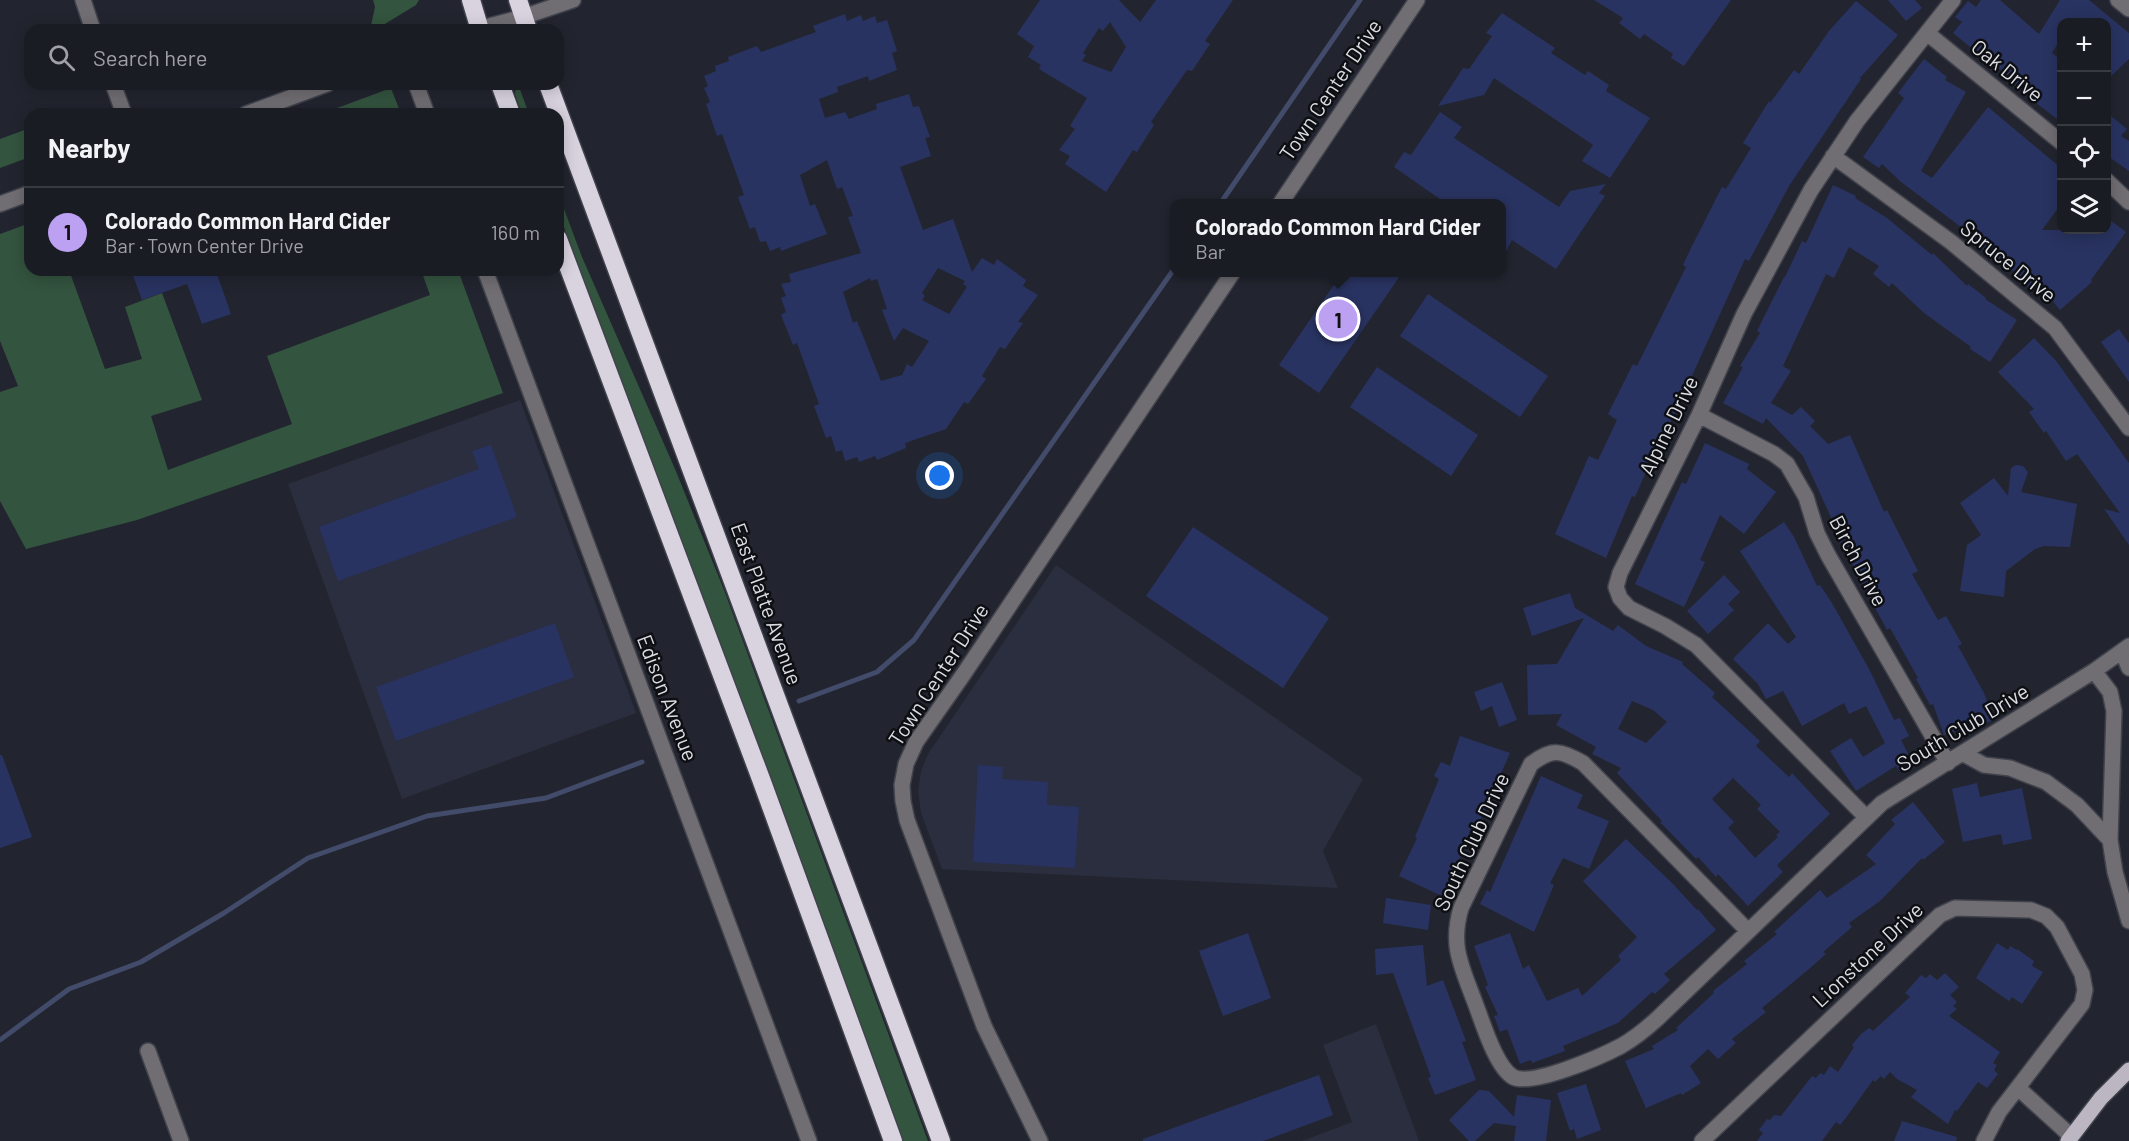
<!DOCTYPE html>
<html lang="en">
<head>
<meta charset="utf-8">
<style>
  :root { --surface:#1a1c23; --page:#272930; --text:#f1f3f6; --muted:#9fa1a6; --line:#383a41; --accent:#bca0f2 }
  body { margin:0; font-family:Barlow,sans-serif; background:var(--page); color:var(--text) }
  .controls { position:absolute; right:18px; top:18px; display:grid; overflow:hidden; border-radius:12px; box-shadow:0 3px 15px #0003 }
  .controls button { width:54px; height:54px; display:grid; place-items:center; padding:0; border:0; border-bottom:2px solid var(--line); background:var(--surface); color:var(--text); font:30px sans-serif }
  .you { position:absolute; left:940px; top:476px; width:21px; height:21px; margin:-15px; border:4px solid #fff; border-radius:50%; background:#1a73e8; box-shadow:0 0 0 9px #1a73e833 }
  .badge { display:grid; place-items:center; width:39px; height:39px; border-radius:50%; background:var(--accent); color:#111; font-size:20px; font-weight:700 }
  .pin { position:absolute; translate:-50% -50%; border:3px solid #fff; box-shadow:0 2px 6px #0006 }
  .popup { position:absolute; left:1170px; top:199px; width:336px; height:78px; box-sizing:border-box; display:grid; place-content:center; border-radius:12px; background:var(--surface); filter:drop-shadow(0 2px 4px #0005); font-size:20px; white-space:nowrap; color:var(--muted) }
  .popup b { font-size:22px; color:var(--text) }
  .popup::after { content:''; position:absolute; left:50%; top:100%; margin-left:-12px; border:12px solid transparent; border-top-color:var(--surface) }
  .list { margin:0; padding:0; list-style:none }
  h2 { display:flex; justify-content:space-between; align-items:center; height:78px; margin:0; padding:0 24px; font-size:26px }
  h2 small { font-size:20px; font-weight:400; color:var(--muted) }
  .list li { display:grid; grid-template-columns:39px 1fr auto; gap:18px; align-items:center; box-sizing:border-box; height:90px; padding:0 24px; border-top:2px solid var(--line) }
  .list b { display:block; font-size:22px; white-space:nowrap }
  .list p { margin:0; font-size:20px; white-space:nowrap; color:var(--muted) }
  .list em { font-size:20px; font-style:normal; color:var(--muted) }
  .icon { flex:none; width:33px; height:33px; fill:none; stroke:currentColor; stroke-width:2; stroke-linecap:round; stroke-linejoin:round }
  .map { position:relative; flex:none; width:2129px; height:1141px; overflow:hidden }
  .search { position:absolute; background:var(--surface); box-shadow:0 3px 15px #0003; left:24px; top:24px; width:540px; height:66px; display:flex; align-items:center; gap:15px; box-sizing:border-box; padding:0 21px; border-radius:18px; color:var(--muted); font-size:22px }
  .panel { position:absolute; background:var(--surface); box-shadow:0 3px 15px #0003; left:24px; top:108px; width:540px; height:168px; border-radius:18px }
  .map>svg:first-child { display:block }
</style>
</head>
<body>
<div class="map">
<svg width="2129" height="1141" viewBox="0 0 2129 1141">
  <rect width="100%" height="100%" fill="#22252f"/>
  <path fill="#2a2e3e" d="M 520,400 L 636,713 L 402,799 L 288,484 Z
    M 1056,565 L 1363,779 L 1323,851 L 1338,888 L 942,869 L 921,813 L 918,791 L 921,771 L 928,754 Z
    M 1376,1024 L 1419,1141 L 1302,1141 L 1352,1122 L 1323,1045 Z"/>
  <path fill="#33543f" d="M 373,0 L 419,0 L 416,5 L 375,30 L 370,30 L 375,7 Z
    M 516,84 L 518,84 L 529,114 L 522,114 L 515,94 Z
    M 391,88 L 401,114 L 321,114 Z
    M 30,128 L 30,157 L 0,168 L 0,139 Z
    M 558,193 L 582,257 L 675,469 L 724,590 L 928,1141 L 902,1141 L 558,211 Z
    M 30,223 L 30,270 L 69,270 L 105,369 L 142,359 L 125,307 L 162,293 L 202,400 L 151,416 L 168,470 L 292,424 L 267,356 L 430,295 L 421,270 L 458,270 L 503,393 L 137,520 L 26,549 L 0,501 L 0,392 L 18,386 L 0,341 L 0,234 Z"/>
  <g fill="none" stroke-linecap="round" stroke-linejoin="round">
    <path stroke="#424b6a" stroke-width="5" d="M 460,113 L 461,114
      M 1220,204 L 1360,0
      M 799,701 L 877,672 L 914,640 L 1174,269
      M 0,1040 L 69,989 L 141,962 L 224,913 L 308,858 L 427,816 L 546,798 L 642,762"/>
  </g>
  <path fill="#293361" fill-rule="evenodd" d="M 1040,0 L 1119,0 L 1140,22 L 1156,0 L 1233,0 L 1205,41 L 1210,44 L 1192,71 L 1187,70 L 1151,122 L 1154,125 L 1137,152 L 1133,150 L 1106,192 L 1065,164 L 1070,156 L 1059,150 L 1075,129 L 1070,126 L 1087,98 L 1039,69 L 1041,65 L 1028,57 L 1034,46 L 1017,34 ZM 1110,22 L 1126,47 L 1111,72 L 1082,61 L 1086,55 L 1083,53 L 1099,28 L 1103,31 Z
    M 1594,0 L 1731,0 L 1684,66 L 1671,58 L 1673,54 L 1644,34 L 1640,39 L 1619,23 L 1623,18 Z
    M 1888,0 L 1915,0 L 1922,8 L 1906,21 Z
    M 1981,0 L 2000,0 L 2039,34 L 2060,0 L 2089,0 L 2129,33 L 2129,59 L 2106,81 L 2106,22 L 2061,22 L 2061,38 L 2052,53 L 2061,60 L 2061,122 L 2023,93 L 1996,65 L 1993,70 L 1978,57 L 1980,55 L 1953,33 L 1962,22 L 1955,17 L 1968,1 L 1976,7 Z
    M 1856,1 L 1898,35 L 1860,78 L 1861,79 L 1789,186 L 1749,261 L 1745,259 L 1686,389 L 1687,389 L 1680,405 L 1656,449 L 1635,497 L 1632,496 L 1606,558 L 1555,534 L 1589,456 L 1598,460 L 1617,420 L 1608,414 L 1633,364 L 1637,366 L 1686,267 L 1683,265 L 1691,248 L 1722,187 L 1726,189 L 1751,148 L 1743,143 L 1769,101 L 1770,103 L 1794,70 L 1799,74 L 1829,31 Z
    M 1502,13 L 1555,48 L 1551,53 L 1585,75 L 1588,71 L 1609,85 L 1606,91 L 1650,118 L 1610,178 L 1582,161 L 1593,145 L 1494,78 L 1484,95 L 1438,106 L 1463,68 L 1469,69 L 1492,36 L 1486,33 Z
    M 845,14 L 847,21 L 861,15 L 863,21 L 875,16 L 877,23 L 887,20 L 897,51 L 892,53 L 897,70 L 869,81 L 868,76 L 837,87 L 838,92 L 819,99 L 825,118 L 845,112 L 849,119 L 877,109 L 876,104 L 909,94 L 913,107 L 919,106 L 930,137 L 925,138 L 931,156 L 900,167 L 923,230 L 953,219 L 972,272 L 982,258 L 994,265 L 997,259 L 1026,280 L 1023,286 L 1038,295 L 1018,322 L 1023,323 L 1005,349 L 1000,347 L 982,376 L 986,379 L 968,404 L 964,402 L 946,429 L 905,443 L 906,448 L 877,460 L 875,456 L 859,462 L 857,457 L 845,461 L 842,450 L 836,452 L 831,436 L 826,438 L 814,406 L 819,404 L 797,343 L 793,345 L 781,315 L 786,312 L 781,298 L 786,296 L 781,284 L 791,282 L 789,274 L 861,253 L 848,217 L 853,216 L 842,187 L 837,189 L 827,160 L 800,175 L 810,206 L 815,204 L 827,234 L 781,251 L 780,247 L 770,251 L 766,241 L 760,242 L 755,227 L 750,229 L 738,197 L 744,195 L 722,134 L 717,136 L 706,104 L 710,102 L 704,88 L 708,86 L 704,76 L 716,71 L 715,66 L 729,61 L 728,57 L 757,46 L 761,52 L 816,32 L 813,26 ZM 938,268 L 965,281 L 963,284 L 967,287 L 949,314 L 922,300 L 925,296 L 922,293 ZM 870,278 L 871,281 L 877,279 L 887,309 L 882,310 L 894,341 L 903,328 L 929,341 L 912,367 L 907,364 L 902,375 L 881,381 L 857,321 L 853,323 L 843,292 Z
    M 1924,59 L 1947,77 L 1945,80 L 1966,92 L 1921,171 L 1932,178 L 1988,107 L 2061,168 L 2061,204 L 2042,230 L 2106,230 L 2106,217 L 2126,232 L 2091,280 L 2092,282 L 2060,310 L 2042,288 L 2039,292 L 2034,288 L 2032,291 L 2012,275 L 2015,272 L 1970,241 L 1973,236 L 1901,182 L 1882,164 L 1879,168 L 1863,157 L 1904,98 L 1898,93 Z
    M 1440,112 L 1462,127 L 1454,138 L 1559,207 L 1570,191 L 1606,184 L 1599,193 L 1605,196 L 1556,269 L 1512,240 L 1502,259 L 1502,204 L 1447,204 L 1394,167 L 1404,152 L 1411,155 Z
    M 2106,112 L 2127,129 L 2121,136 L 2129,141 L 2129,171 L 2106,155 Z
    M 1833,185 L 1856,196 L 1855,198 L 1887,218 L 1932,255 L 1933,253 L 1967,286 L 1968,284 L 1986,298 L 1985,299 L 2017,320 L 1990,362 L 1970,349 L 1971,347 L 1924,313 L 1892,283 L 1889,287 L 1873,274 L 1879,266 L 1849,247 L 1834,278 L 1826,274 L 1783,366 L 1791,371 L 1771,403 L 1792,415 L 1801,407 L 1815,421 L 1810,426 L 1828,444 L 1850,435 L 1884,512 L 1887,510 L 1918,571 L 1912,574 L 1938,620 L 1946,616 L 1962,644 L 1958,646 L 1984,693 L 1994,720 L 1958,733 L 1957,731 L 1944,735 L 1933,704 L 1930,705 L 1916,679 L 1918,678 L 1890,628 L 1887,630 L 1837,536 L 1839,535 L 1803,456 L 1766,418 L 1763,424 L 1723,403 L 1743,367 L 1740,366 L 1760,333 L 1757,331 L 1784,277 L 1785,277 L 1802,241 L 1806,243 Z
    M 131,270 L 221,270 L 222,272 L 217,274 L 231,314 L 202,324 L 187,284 L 142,300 Z
    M 1342,273 L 1402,273 L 1319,393 L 1279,365 Z
    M 1428,294 L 1548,376 L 1520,417 L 1400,336 Z
    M 2119,329 L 2129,343 L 2129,382 L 2101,342 Z
    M 2034,338 L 2057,362 L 2129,463 L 2129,545 L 2104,509 L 2120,513 L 2077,454 L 2066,461 L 2046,431 L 2044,433 L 2029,412 L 2034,409 L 1998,372 Z
    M 1377,367 L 1478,435 L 1451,476 L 1350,407 Z
    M 1705,443 L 1749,464 L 1747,469 L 1776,492 L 1744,534 L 1720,515 L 1700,560 L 1705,562 L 1684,607 L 1635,584 L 1682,482 L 1686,484 Z
    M 491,445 L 517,517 L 338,581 L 319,527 L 479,469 L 472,451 Z
    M 2016,465 L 2023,466 L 2028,472 L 2021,492 L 2077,504 L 2070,547 L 2044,546 L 2035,549 L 2006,571 L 2004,597 L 1960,591 L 1967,545 L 1981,535 L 1960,503 L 1994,478 L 2008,496 L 2011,468 Z
    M 1784,522 L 1794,537 L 1817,586 L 1820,585 L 1832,603 L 1869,669 L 1894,720 L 1900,718 L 1909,736 L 1901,740 L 1913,763 L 1899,771 L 1896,766 L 1856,791 L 1830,751 L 1851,738 L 1863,757 L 1885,743 L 1866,706 L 1849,714 L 1844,703 L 1802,726 L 1783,691 L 1766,699 L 1758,684 L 1733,659 L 1768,623 L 1788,644 L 1796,637 L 1740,551 Z
    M 1193,527 L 1329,618 L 1283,688 L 1146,596 Z
    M 1724,575 L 1740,592 L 1728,604 L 1734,610 L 1708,634 L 1687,611 Z
    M 1570,593 L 1575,608 L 1613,631 L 1618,625 L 1646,646 L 1683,662 L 1682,664 L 1715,693 L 1712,697 L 1760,741 L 1756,746 L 1789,777 L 1792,773 L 1830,814 L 1777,865 L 1783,872 L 1748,906 L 1718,874 L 1716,877 L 1698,857 L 1696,859 L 1660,822 L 1662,821 L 1617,773 L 1621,768 L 1592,754 L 1596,747 L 1556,725 L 1562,714 L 1528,715 L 1527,665 L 1557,664 L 1584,618 L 1532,636 L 1523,608 ZM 1632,701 L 1653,710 L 1667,722 L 1646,743 L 1618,729 ZM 1733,778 L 1761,805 L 1757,809 L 1780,832 L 1776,835 L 1778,837 L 1755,858 L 1728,828 L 1734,822 L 1712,799 Z
    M 555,623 L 574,677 L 396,741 L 376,687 Z
    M 1502,682 L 1517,720 L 1499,727 L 1492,706 L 1481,711 L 1474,692 Z
    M 1460,736 L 1510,753 L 1481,818 L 1483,819 L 1478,833 L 1470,830 L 1464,849 L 1442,896 L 1399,876 L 1417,838 L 1415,837 L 1439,779 L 1434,776 L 1441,762 L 1450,766 Z
    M 0,755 L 2,755 L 32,837 L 0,848 Z
    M 978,765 L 1003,767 L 1002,779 L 1048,782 L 1047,805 L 1079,807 L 1075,868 L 973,862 Z
    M 1541,776 L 1583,795 L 1577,808 L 1609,821 L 1589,869 L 1563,858 L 1550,883 L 1554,885 L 1534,932 L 1480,904 L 1487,890 L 1490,892 Z
    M 1977,783 L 1980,797 L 2022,788 L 2032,839 L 2003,845 L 2001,834 L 1963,842 L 1952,789 Z
    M 1913,802 L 1945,842 L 1923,860 L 1922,858 L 1880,901 L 1849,923 L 1852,927 L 1823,952 L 1826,954 L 1809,969 L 1762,1008 L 1766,1012 L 1732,1039 L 1736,1043 L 1718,1059 L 1708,1049 L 1690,1066 L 1701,1083 L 1682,1095 L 1681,1093 L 1646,1108 L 1625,1061 L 1654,1049 L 1652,1046 L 1678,1030 L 1676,1028 L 1714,993 L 1713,991 L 1747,964 L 1744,961 L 1777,934 L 1774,932 L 1820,890 L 1827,898 L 1876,864 L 1866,855 L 1895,824 L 1891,820 Z
    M 1626,839 L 1672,883 L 1697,910 L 1698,909 L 1716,930 L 1664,974 L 1670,980 L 1655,994 L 1652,992 L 1618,1023 L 1563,1046 L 1565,1051 L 1532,1063 L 1531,1060 L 1520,1064 L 1507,1029 L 1500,1032 L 1494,1016 L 1498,1015 L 1485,987 L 1488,985 L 1474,946 L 1510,933 L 1523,969 L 1529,965 L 1547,1001 L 1578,988 L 1582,996 L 1621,960 L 1618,956 L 1637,937 L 1583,881 Z
    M 1386,898 L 1431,905 L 1428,930 L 1383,923 Z
    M 1248,933 L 1271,998 L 1223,1016 L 1199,951 Z
    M 1997,943 L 2008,950 L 2010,946 L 2017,950 L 2017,949 L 2034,961 L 2032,966 L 2043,972 L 2022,1004 L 2012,997 L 2009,1001 L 1976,978 Z
    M 1423,945 L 1427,986 L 1443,980 L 1466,1041 L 1462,1042 L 1476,1080 L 1435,1095 L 1428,1078 L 1431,1077 L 1393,973 L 1376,975 L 1375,949 Z
    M 1945,973 L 1959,987 L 1950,995 L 1957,1002 L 1953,1006 L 1957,1009 L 1949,1016 L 2000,1052 L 1993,1063 L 1997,1065 L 1994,1070 L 1998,1074 L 1987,1088 L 1978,1082 L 1957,1111 L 1955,1110 L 1948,1124 L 1911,1097 L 1917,1090 L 1897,1079 L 1890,1072 L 1884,1079 L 1881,1076 L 1875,1082 L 1873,1080 L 1845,1119 L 1840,1125 L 1836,1122 L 1822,1141 L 1757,1141 L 1763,1133 L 1759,1130 L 1767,1119 L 1770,1120 L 1774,1115 L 1781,1116 L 1812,1076 L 1816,1078 L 1820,1073 L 1824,1075 L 1830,1066 L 1838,1072 L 1854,1047 L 1852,1045 L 1861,1034 L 1869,1028 L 1873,1031 L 1910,997 L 1905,993 L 1921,975 L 1926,978 L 1930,974 L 1937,980 Z
    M 1319,1075 L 1333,1115 L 1263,1141 L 1143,1141 L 1143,1139 Z
    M 1586,1084 L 1601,1130 L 1577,1139 L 1574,1129 L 1570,1131 L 1557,1093 Z
    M 1479,1090 L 1489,1091 L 1514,1117 L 1517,1095 L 1551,1100 L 1546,1141 L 1514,1141 L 1516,1126 L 1494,1123 L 1475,1141 L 1469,1141 L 1449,1120 Z
    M 1902,1121 L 1957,1137 L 1956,1141 L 1894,1141 Z"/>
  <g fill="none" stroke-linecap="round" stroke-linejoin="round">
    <g stroke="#40424c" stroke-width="18">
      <path id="minor" d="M 83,0 L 93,30
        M 2118,0 L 2129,9
        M 474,30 L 523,17 L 573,0
        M 1927,33 L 2062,143
        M 113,84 L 124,114
        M 416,84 L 427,114
        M 246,114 L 327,84
        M 1833,156 L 1951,242 L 2055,328 L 2129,428
        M 2106,180 L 2129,202
        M 0,204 L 30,193
        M 1280,204 L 1417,0
        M 485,270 L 809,1141
        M 1699,415 L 1774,454 L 1787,464 L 1806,497 L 1817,533 L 1828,555 L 1948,763
        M 2122,651 L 2129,668
        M 2094,671 L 2110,692 L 2114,711 L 2110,840
        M 1964,754 L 1984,765 L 2010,768 L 2046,782 L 2077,805 L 2110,840 L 2115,872 L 2129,921
        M 1866,817 L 1696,645 L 1665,626 L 1629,608 L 1620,598 L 1616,587 L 1620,573 L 1699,415 L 1744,314 L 1811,190 L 1857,121 L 1953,0
        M 1748,931 L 1583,763 C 1561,750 1552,748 1531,764 L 1461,908 C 1450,945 1461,965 1474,1000 C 1482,1020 1495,1066 1513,1077 C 1532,1087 1602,1056 1621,1046 C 1635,1038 1646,1029 1658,1018 L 1882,803 L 2094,671 L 2129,646
        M 148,1051 L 181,1141
        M 2018,1088 L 2071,1136
        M 1040,1141 L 984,1026 L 907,820 L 903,801 L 902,785 L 906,764 L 916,742 L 963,675 L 1233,272
        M 1702,1141 L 1940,915 L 1955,908 L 2031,910 L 2046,916 L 2057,927 L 2082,974 L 2085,990 L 2082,1004 L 1999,1112 L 1984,1141"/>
    </g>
    <g stroke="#40424c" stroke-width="18">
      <path id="major" d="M 2068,1141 L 2101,1098 L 2129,1070"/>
    </g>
    <g stroke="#40424c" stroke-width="21">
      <path id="highway" d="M 471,0 L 480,30
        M 518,0 L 528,30
        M 500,84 L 511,114
        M 548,84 L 941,1141
        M 558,239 L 761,779 L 893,1141"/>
    </g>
    <use href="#minor" stroke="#706e73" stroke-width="15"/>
    <use href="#major" stroke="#bbb6c1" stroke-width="15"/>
    <use href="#highway" stroke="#d9d3e0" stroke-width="18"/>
  </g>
  <g text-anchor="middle" stroke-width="5" stroke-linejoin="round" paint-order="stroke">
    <g font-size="21" fill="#dbdde4" stroke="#0d0f13">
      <text transform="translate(2007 71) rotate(39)" y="7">Oak Drive</text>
      <text transform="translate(1331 90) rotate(-56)" y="7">Town Center Drive</text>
      <text transform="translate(2008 262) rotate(39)" y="7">Spruce Drive</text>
      <text transform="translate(1669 426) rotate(-64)" y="7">Alpine Drive</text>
      <text transform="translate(1858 561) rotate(62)" y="7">Birch Drive</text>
      <text transform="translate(766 604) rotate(70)" y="7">East Platte Avenue</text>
      <text transform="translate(939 675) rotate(-57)" y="7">Town Center Drive</text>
      <text transform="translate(667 698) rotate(69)" y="7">Edison Avenue</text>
      <text transform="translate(1963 728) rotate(-31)" y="7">South Club Drive</text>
      <text transform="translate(1472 842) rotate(-65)" y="7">South Club Drive</text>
      <text transform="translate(1868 955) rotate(-43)" y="7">Lionstone Drive</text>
    </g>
  </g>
</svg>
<div class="controls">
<button>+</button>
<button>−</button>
<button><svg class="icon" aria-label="locate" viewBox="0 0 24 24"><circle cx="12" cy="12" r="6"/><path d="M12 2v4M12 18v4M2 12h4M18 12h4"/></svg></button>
<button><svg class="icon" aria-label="layers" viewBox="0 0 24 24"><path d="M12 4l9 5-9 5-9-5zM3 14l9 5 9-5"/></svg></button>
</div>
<div class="you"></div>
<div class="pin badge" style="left:1338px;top:319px">1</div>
<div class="popup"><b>Colorado Common Hard Cider</b>Bar</div>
<div class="search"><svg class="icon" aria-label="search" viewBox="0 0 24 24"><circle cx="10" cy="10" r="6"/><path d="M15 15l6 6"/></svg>Search here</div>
<section class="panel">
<h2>Nearby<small></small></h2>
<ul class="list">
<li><span class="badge">1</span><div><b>Colorado Common Hard Cider</b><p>Bar · Town Center Drive</p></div><em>160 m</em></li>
</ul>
</section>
</div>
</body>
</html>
